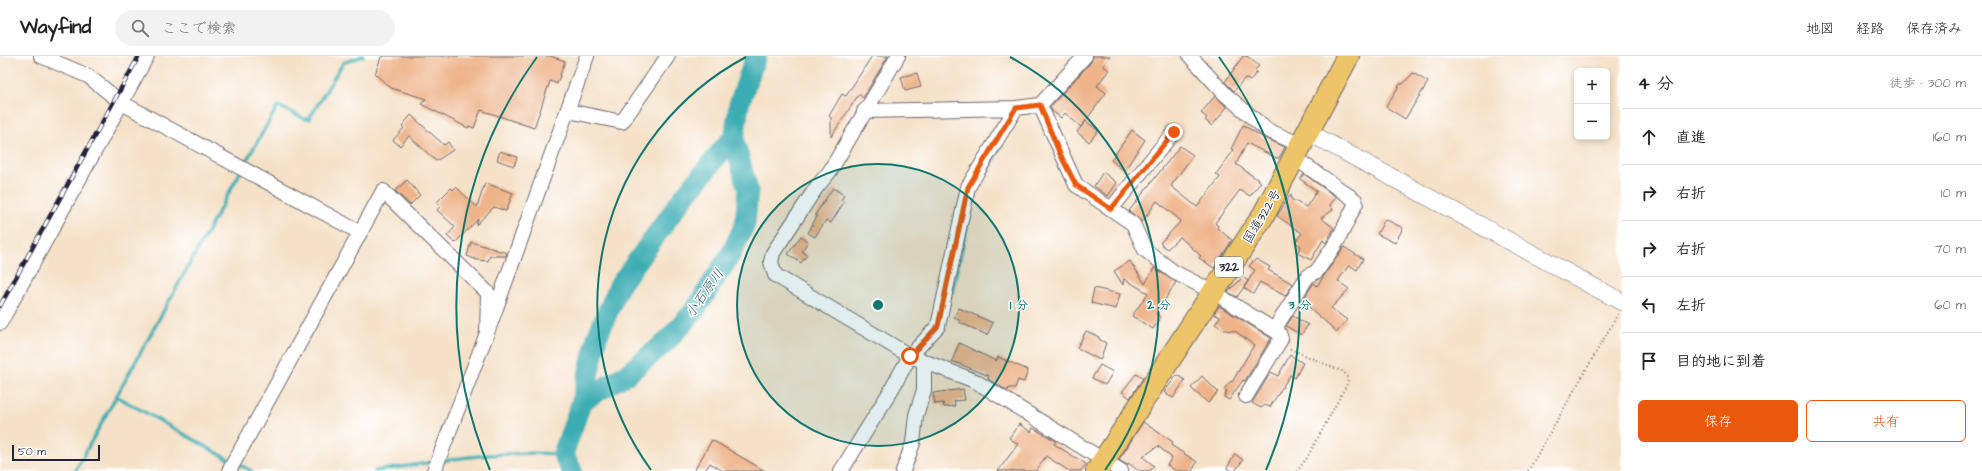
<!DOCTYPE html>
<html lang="ja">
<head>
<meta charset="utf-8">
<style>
  :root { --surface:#fff; --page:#f2f2f2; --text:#222; --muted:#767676; --line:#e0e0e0; --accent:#ea580c }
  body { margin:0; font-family:"Architects Daughter","Klee One",sans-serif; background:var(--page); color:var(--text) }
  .controls { position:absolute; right:12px; top:12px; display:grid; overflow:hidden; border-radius:6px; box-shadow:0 2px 6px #0003 }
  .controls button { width:36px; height:36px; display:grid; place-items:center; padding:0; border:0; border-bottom:1px solid var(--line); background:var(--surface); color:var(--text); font:20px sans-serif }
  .scale { position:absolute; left:12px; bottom:10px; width:88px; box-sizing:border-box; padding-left:4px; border:2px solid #22223b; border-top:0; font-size:11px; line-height:14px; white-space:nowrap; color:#22223b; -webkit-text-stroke:3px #fff; paint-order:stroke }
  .stop { position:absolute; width:12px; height:12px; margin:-9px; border:3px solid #ea580c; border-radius:50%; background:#fff }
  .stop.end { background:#ea580c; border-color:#fff; box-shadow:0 1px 4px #0008 }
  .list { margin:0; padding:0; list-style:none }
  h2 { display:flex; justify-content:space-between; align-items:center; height:52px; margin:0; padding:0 16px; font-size:17px }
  h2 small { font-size:13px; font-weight:400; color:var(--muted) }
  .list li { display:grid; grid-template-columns:26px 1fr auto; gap:12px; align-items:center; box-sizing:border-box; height:56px; padding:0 16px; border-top:1px solid var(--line) }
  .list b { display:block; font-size:15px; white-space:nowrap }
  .list em { font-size:13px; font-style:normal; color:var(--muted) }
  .actions { display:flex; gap:8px; padding:12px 16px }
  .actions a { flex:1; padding:9px 0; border:1px solid var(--accent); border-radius:6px; text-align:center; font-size:14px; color:var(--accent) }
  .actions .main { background:var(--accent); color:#fff }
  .icon { flex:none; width:22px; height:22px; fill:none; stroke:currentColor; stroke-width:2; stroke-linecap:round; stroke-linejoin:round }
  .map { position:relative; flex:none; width:1622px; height:415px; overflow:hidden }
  header { display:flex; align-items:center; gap:24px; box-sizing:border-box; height:56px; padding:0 20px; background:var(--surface); border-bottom:1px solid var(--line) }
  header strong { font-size:19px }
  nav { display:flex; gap:22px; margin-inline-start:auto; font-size:14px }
  .search { width:280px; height:36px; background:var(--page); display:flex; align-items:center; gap:10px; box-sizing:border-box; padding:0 14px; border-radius:22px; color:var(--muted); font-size:15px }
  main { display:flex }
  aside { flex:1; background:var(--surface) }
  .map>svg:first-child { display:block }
</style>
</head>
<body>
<header>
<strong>Wayfind</strong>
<div class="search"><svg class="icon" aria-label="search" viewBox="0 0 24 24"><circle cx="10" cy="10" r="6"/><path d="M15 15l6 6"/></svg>ここで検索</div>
<nav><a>地図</a><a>経路</a><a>保存済み</a></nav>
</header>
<main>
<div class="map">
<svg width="1622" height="415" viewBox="0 0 1622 415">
  <rect width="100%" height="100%" fill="#fff"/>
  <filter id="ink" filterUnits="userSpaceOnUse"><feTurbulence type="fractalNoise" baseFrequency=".025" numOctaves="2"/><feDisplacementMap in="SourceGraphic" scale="8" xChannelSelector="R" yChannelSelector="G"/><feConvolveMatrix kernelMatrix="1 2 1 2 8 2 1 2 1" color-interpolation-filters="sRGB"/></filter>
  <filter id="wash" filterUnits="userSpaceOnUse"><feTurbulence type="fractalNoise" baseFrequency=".012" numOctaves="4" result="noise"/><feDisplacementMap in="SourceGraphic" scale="16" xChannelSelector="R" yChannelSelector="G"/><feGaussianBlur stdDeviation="0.9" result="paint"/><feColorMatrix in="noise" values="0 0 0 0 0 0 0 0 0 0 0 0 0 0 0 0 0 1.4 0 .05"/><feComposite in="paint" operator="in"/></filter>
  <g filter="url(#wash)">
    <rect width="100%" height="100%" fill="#f5e1c8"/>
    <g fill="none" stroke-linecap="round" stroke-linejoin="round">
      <path stroke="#3cadb4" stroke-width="3.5" d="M 244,109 L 278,50 L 305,63 L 309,63 L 343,7 L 363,0
        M 952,236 L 975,136 L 1001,90
        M 116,340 L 230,404
        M 441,405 C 482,398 522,396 563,398
        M 236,407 L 252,415
        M 75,415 L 241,115
        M 375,415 L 433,406"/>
      <path stroke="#3cadb4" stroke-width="21" d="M 582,345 L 627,318 L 665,287 L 695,254 L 732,196 L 745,168 L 748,134 L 734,84 L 739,48 L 756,0
        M 572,415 L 563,398 L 582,345 L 597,281 L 619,230 L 682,143 L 728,87 L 734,84"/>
    </g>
    <g id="blocks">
      <path fill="#eeb389" d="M 384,0 L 550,0 L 565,5 L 557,28 L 550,25 L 534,72 L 481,54 L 474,72 L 469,70 L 468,72 L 421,48 L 426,43 L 391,32 L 375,18 L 381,1 Z
        M 872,0 L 888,0 L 863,42 L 859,38 L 831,81 L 831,62 L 829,60 L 842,38 L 846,40 Z
        M 1093,0 L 1110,0 L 1103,10 L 1109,14 L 1097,30 L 1106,37 L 1081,71 L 1065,57 L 1061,62 L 1052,55 L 1050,51 L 1091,6 Z
        M 1243,0 L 1247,0 L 1259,10 L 1255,14 L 1257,16 L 1250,25 L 1245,22 L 1234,35 L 1225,26 Z
        M 917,17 L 921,31 L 905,35 L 901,21 Z
        M 1413,17 L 1428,26 L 1405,63 L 1386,51 L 1400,28 L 1403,28 Z
        M 1215,40 L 1227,51 L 1212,70 L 1205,64 L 1207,62 L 1201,57 Z
        M 411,59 L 444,89 L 448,86 L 453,94 L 436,105 L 409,80 L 400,90 L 393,84 L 404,72 L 402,70 Z
        M 1086,65 L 1098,75 L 1089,86 L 1077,76 Z
        M 1243,69 L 1264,82 L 1285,91 L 1279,102 L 1276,102 L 1247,87 L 1236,108 L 1261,126 L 1250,140 L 1240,134 L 1215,167 L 1218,170 L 1217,172 L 1232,184 L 1214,212 L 1199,202 L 1201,200 L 1180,181 L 1167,193 L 1160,187 L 1181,165 L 1157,145 L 1142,166 L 1129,155 L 1180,90 L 1193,99 L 1171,130 L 1197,151 L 1220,121 L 1216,118 L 1234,94 L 1231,93 Z
        M 1132,74 L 1145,84 L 1124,115 L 1111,104 Z
        M 500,95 L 517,101 L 514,110 L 497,104 Z
        M 1103,116 L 1117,127 L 1108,140 L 1094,130 Z
        M 1304,118 L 1336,141 L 1330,149 L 1333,154 L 1321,162 L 1334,172 L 1326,187 L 1323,184 L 1311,204 L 1297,197 L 1301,190 L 1295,186 L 1302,177 L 1277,160 L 1291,138 L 1291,143 L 1306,151 L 1317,135 L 1300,123 Z
        M 407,124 L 420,139 L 410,149 L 395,135 Z
        M 485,127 L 513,137 L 506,155 L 494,151 L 476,169 L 478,163 L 455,187 L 447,180 L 455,171 L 437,154 L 440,151 L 436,147 L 451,132 L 453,134 L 456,131 L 477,151 Z
        M 833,132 L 844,139 L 841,144 L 844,146 L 831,167 L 826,164 L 815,181 L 808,177 L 817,160 L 815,159 Z
        M 1385,163 L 1403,172 L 1395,187 L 1377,178 Z
        M 801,180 L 808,186 L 802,195 L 807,199 L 801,207 L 788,198 Z
        M 471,186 L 507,197 L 506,200 L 490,200 L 488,205 L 477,204 L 467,200 Z
        M 1344,191 L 1363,203 L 1357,214 L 1349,209 L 1338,225 L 1349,233 L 1331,252 L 1347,264 L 1337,276 L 1302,245 L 1314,227 L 1317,230 Z
        M 1256,203 L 1270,211 L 1268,214 L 1293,228 L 1285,240 L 1260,226 L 1253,238 L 1244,232 L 1255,214 L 1249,210 Z
        M 1130,205 L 1145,228 L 1154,212 L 1176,226 L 1156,258 L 1161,261 L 1153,273 L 1132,260 L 1148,237 L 1124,223 L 1123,229 L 1114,215 Z
        M 1243,221 L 1248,225 L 1237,241 L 1228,236 Z
        M 1094,232 L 1120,238 L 1116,253 L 1091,247 Z
        M 1219,250 L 1271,282 L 1245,325 L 1243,324 L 1229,344 L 1224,341 L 1227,335 L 1224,333 L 1231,325 L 1232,326 L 1254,289 L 1235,275 L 1224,274 L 1215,268 L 1220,261 L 1214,258 Z
        M 959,252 L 993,267 L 987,279 L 959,266 L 960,265 L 954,261 Z
        M 1293,260 L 1308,269 L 1301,279 L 1286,270 Z
        M 1086,275 L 1099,281 L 1099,283 L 1106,287 L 1100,304 L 1077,292 Z
        M 959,287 L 996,305 L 998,301 L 1028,314 L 1024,326 L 1018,324 L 1015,332 L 1009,332 L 1008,335 L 988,323 L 989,320 L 952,305 Z
        M 1290,299 L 1303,307 L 1295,322 L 1290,319 L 1270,351 L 1265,349 L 1261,352 L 1252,347 L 1271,316 L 1278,320 Z
        M 1100,309 L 1113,316 L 1105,329 L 1092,322 Z
        M 1136,318 L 1143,322 L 1130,342 L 1122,336 Z
        M 1177,319 L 1185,324 L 1173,342 L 1164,336 Z
        M 1202,320 L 1218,336 L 1208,347 L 1191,332 Z
        M 963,333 L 965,344 L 954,345 L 955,350 L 944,351 L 943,347 L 935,348 L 933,337 Z
        M 1143,366 L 1173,386 L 1171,389 L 1197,406 L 1192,415 L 1176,415 L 1167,409 L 1172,402 L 1158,390 L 1143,401 L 1154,410 L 1150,415 L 1139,415 L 1128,407 L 1127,409 L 1119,404 Z
        M 1019,368 L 1031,376 L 1033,372 L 1056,385 L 1054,388 L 1086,408 L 1081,415 L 1069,415 L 1046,400 L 1036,415 L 998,415 L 1018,388 L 1009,382 Z
        M 712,384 L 765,415 L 723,415 L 710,407 L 705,415 L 694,415 Z
        M 1235,398 L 1243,404 L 1235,415 L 1232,415 L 1227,412 Z"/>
    </g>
  </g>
  <g filter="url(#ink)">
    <use href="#blocks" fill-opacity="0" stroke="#6c656c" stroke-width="1"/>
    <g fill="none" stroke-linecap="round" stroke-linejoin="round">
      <g stroke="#6c656c" stroke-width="16">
        <path id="minor" d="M 41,0 L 88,20 L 122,47 L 359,176
          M 898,0 L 830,115 L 816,132 L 773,197 L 771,206 L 775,219 L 910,300 L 975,325 L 1121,415
          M 1190,0 L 1226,39 L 1267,74 L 1301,89
          M 1040,49 L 1076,129 L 1133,168 L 1145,194 L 1174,216 L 1213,236 L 1279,277 L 1281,283 L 1246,340
          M 568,55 L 622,66 L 668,0
          M 864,55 L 1016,52
          M 1111,153 L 1174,76
          M 0,267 L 147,0
          M 1274,274 L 1307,221 L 1317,215 L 1338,184 L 1356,147 L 1355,144 L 1295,102
          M 229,415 L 383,135 L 488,237 L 487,277
          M 434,415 L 487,277 L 587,0
          M 841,415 L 890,336 L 910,300 L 938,270 L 968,131 L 1016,52 L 1040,49 L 1085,0
          M 903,415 L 913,387 L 916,359 L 924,334 L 924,306"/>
      </g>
      <g stroke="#6c656c" stroke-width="18">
        <path id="tertiary" d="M 1308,76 L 1622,246"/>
      </g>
      <g stroke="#6c656c" stroke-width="24">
        <path id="trunk" d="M 1097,415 L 1264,158 L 1348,0"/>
      </g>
      <path stroke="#6c656c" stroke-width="2" stroke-dasharray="1 3" stroke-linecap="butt" d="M 1290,293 L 1344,316 L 1348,323 L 1347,328 L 1307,402 L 1297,415
        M 1528,415 L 1618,258"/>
      <use href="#minor" stroke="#fff" stroke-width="14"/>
      <use href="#tertiary" stroke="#fff" stroke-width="17"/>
      <use href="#trunk" stroke="#edc569" stroke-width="22"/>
      <g stroke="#22223b" stroke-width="4.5">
        <path id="rail" d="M 0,250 L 139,0"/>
      </g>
      <use href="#rail" stroke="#fff" stroke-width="3" stroke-dasharray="9" stroke-linecap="butt"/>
    </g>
  </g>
  <g fill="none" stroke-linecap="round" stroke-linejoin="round" filter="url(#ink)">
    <path stroke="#ea580c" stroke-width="5" d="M 910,300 L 938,270 L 968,131 L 1016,52 L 1040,49 L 1059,96 L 1076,129 L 1111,153 L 1174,76"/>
  </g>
  <circle cx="878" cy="249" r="141" fill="#0f766e" fill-opacity=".12"/>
  <g fill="none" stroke="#0f766e" stroke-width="2">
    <circle cx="878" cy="249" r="141"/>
    <path d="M651 414A281 281 0 0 1 746 1M1010 1A281 281 0 0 1 1105 414"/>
    <path d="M490 414A422 422 0 0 1 537 1M1219 1A422 422 0 0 1 1266 414"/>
  </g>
  <g text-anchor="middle" stroke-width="3" stroke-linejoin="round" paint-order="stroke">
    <rect fill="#fff" stroke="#646476" stroke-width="1" x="1215" y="201" width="28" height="20" rx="3"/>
    <g font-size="12" font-weight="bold" fill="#22223b">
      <text x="1229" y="215">322</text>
    </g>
    <g font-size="13" fill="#22223b" stroke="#fff">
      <text transform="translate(1261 160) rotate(-59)" y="5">国道322号</text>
    </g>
    <g font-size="14" font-style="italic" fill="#2e6171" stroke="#fff">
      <text transform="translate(704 237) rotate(-55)" y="5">小石原川</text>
    </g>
  </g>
  <circle cx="878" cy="249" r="6" fill="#0f766e" stroke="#fff" stroke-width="2"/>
  <g font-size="12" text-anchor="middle" font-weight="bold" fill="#0f766e" stroke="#fff" stroke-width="3" stroke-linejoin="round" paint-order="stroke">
    <text x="1019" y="253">1 分</text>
    <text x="1159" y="253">2 分</text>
    <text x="1300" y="253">3 分</text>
  </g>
</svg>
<div class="controls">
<button>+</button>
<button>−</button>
</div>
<div class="scale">50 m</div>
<div class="stop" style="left:910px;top:300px"></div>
<div class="stop end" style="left:1174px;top:76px"></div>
</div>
<aside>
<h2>4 分<small>徒歩 · 300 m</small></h2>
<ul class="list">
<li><svg class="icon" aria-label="ahead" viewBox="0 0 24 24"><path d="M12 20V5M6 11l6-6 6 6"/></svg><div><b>直進</b></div><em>160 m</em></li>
<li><svg class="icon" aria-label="right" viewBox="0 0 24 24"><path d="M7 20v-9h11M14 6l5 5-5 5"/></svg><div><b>右折</b></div><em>10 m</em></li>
<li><svg class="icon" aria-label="right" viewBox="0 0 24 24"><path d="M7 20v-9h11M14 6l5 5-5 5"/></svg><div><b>右折</b></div><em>70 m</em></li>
<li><svg class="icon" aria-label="left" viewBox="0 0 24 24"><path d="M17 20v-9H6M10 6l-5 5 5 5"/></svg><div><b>左折</b></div><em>60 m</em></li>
<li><svg class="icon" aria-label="arrive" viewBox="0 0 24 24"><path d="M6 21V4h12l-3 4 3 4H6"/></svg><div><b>目的地に到着</b></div></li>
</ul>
<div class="actions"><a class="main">保存</a><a>共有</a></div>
</aside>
</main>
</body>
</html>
